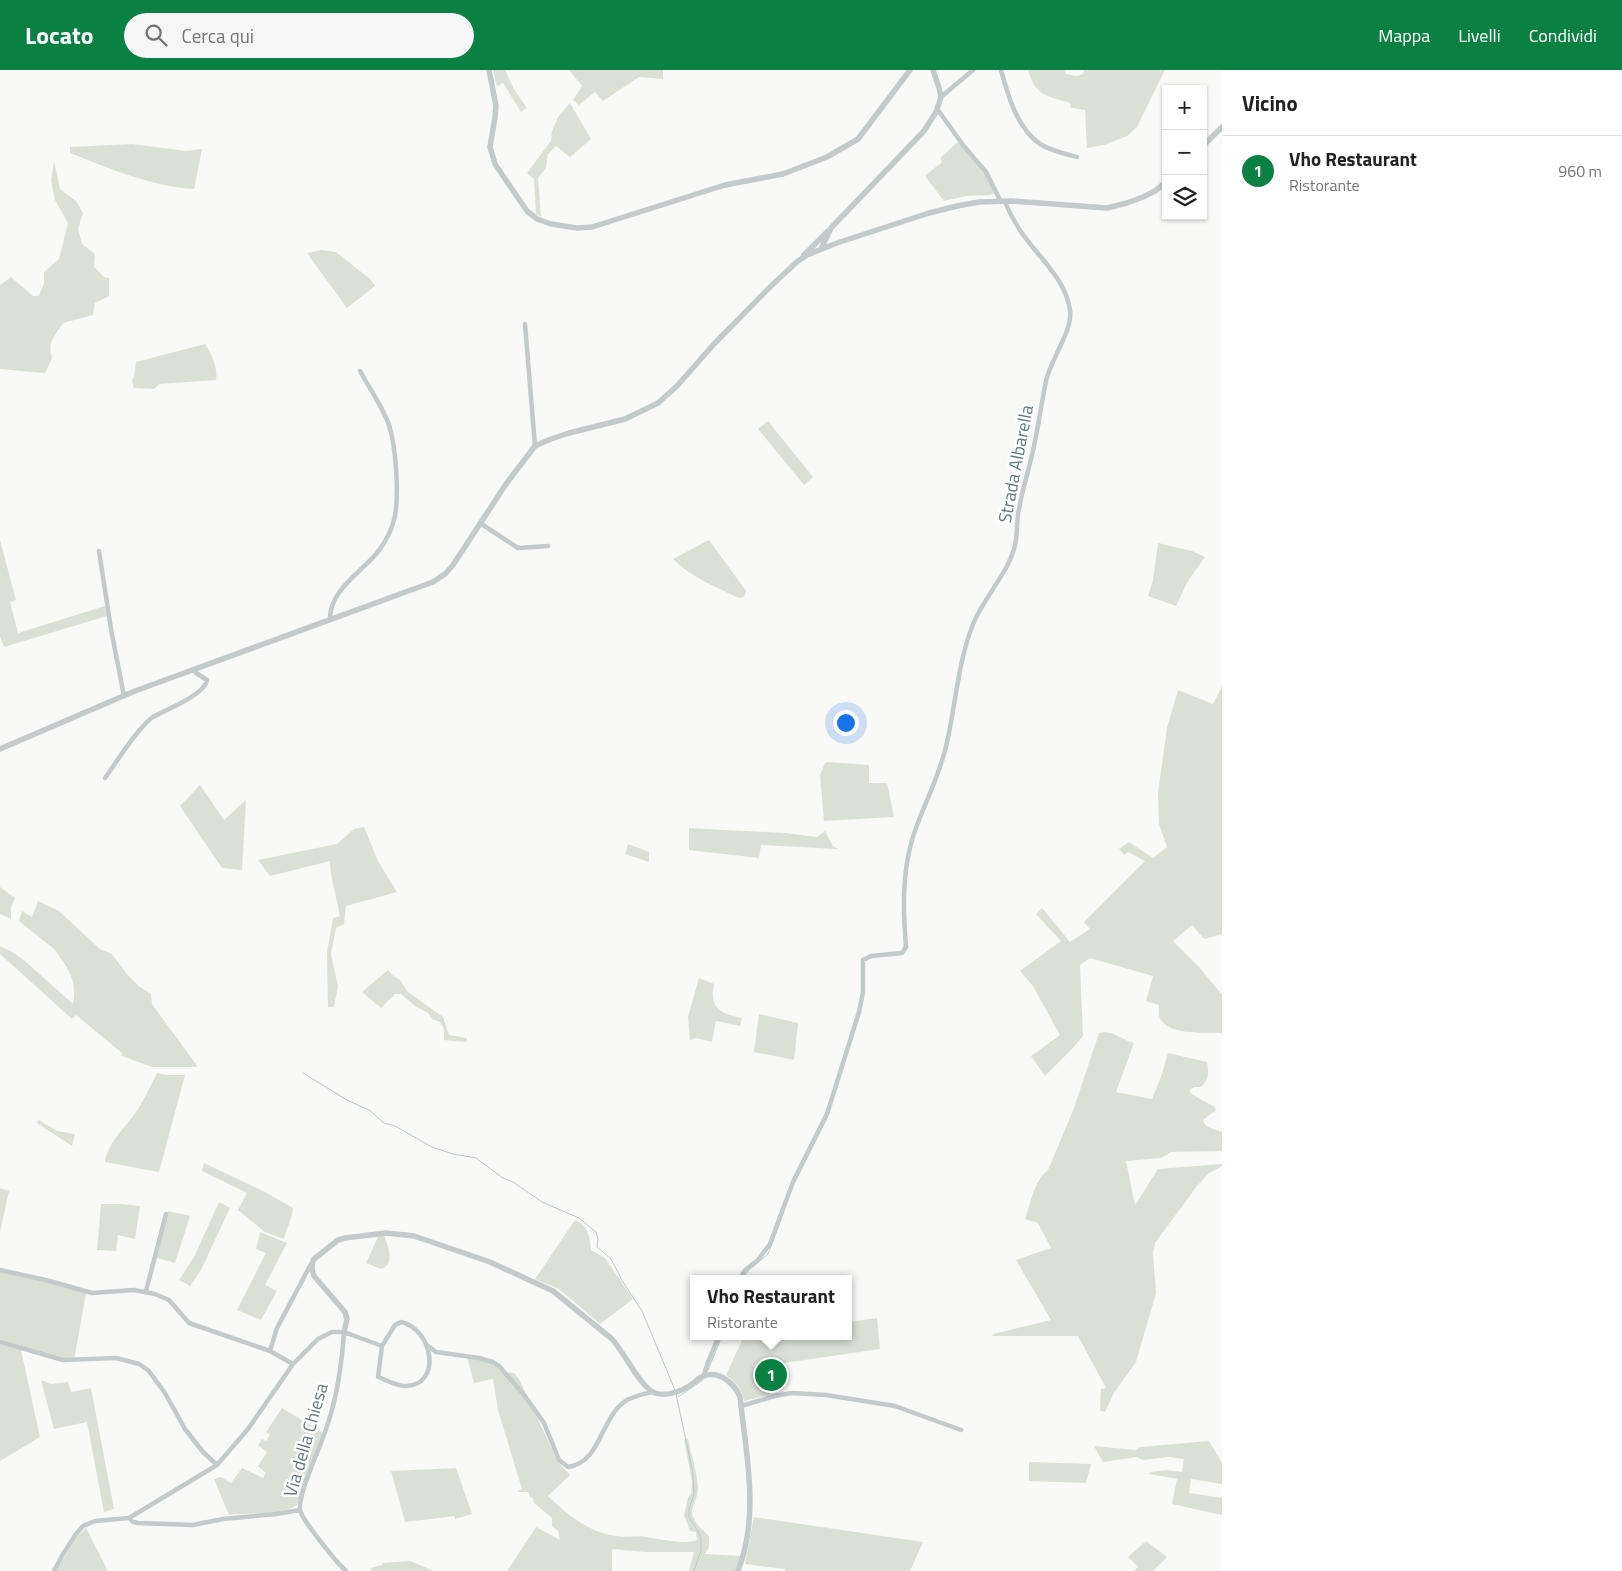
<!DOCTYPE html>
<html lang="it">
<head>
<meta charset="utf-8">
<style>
  :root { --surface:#fff; --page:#f6f6f6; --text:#202124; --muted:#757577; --line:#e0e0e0; --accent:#0b8043 }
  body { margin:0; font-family:"Titillium Web",sans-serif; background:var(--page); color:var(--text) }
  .controls { position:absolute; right:15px; top:15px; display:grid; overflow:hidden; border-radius:0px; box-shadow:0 1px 4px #0004 }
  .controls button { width:45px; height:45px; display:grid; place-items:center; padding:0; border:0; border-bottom:1px solid var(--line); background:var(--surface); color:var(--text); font:25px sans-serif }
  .you { position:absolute; left:845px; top:652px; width:18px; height:18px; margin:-12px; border:4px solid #fff; border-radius:50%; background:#1a73e8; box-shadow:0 0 0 8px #1a73e833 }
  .badge { display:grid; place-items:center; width:32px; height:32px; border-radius:50%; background:var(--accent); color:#fff; font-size:16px; font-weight:700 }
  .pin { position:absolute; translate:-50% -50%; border:2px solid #fff; box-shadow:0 1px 5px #0006 }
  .popup { position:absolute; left:690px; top:1205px; width:162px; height:65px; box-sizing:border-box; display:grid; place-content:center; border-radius:0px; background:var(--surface); filter:drop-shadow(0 1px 4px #0005); font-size:16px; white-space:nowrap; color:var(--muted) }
  .popup b { font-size:19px; color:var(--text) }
  .popup::after { content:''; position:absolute; left:50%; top:100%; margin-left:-10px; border:10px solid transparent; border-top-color:var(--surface) }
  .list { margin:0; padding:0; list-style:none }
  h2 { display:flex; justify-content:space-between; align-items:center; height:65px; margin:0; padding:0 20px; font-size:21px }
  h2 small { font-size:16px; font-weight:400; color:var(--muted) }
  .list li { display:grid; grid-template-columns:32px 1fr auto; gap:15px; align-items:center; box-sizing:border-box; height:70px; padding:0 20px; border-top:1px solid var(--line) }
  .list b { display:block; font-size:19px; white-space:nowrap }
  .list p { margin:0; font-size:16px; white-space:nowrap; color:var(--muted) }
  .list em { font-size:16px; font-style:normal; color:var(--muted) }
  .icon { flex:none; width:28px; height:28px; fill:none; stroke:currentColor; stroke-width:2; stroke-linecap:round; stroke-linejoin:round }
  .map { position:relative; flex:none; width:1222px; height:1501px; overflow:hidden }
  header { display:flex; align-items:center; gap:30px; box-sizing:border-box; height:70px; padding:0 25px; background:var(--accent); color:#fff }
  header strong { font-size:24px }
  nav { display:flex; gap:28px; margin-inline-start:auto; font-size:18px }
  .search { width:350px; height:45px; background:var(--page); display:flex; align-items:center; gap:12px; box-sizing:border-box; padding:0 18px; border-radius:28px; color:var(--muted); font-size:19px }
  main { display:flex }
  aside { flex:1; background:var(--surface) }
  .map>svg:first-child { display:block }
</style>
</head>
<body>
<header>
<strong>Locato</strong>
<div class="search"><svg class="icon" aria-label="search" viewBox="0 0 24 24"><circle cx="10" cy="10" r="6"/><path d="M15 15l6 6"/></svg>Cerca qui</div>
<nav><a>Mappa</a><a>Livelli</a><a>Condividi</a></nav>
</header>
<main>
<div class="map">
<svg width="1222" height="1501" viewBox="0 0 1222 1501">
  <rect width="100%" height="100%" fill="#f9f9f7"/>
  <path fill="#dbe0d5" d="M 493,0 L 505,0 L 514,19 L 527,38 L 521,42 L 503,13 L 497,16 Z
    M 569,0 L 663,0 L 663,9 L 639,7 L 603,31 L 595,22 L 579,35 L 573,30 L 582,16 Z
    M 1028,0 L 1064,0 L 1066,4 L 1077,6 L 1083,4 L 1084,0 L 1165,0 L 1137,57 L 1127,66 L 1104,75 L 1087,78 L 1085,40 L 1071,38 L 1070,33 C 1047,26 1035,26 1028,0 Z
    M 570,33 L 591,69 L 570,87 L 556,76 L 548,84 L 546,98 L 538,108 L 541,147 L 536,144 L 534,109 L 527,103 L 551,71 L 552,61 L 558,47 Z
    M 958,72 L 986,104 L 995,123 L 990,125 L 967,126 L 944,131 L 925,106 L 942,92 L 940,88 Z
    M 132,74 L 186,81 L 202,79 L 194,119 C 153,117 108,98 70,83 L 70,77 Z
    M 54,91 L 60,119 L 76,131 L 83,143 L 78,159 L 82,174 L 95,184 L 94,197 L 104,207 L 109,208 L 109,226 L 95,233 L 93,245 L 63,253 C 55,266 47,272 52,288 L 45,303 L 0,299 L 0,215 L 11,207 L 33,226 L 39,226 L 44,213 L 44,202 L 59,189 L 68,153 L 55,130 L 51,111 Z
    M 321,180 L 336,182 L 370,209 L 375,216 L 347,238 L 307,183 Z
    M 205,274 C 212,284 218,298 216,310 L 159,314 L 154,319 L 134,318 L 132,310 L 134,307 L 136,292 Z
    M 768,351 L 813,407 L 804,415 L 758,359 Z
    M 0,470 L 16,530 L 10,532 L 18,563 L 105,536 L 107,546 L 4,577 L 0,567 Z
    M 709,470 L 746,521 L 744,527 L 739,528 C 716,517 691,507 673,489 Z
    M 1158,473 L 1192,481 L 1205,487 L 1188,511 L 1176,536 L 1148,526 L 1153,510 Z
    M 1222,616 L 1222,864 L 1204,869 L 1192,855 L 1173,871 L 1200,898 L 1222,925 L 1222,963 C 1204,962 1173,966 1161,950 C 1158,946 1159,940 1159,935 L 1146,931 L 1153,906 L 1090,888 L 1080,895 L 1083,966 L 1072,979 L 1045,1006 L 1031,986 L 1060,965 L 1033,916 L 1020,901 L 1061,871 L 1036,844 L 1042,838 L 1070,872 L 1090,859 L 1084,852 L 1145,791 L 1128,782 L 1124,785 L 1119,779 L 1129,772 L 1153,788 L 1167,777 L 1159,754 L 1158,723 L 1167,658 L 1178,620 L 1213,634 Z
    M 828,692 L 869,695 L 869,713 L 887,713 L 894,747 L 824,751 L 820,705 L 825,693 Z
    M 200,715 L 224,750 L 246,730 L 242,800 L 222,798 L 180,736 Z
    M 364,757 L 378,791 L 397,822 L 346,836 L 344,854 L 336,858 L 331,884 L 338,916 L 334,937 L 328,937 L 327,882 L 333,848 L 340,846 L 331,804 L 330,791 L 270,806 L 258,790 L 337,774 L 354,759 Z
    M 689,758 L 785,763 L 817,767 L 825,761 L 833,776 L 838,779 L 761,775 L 759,788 L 689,780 Z
    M 628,774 L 649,782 L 649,792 L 625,784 Z
    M 0,817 L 15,828 L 11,837 L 11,849 L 0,844 Z
    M 38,831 L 59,841 L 100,879 L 112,884 L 126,903 L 140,917 L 151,924 L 152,934 L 198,997 L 152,997 L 122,986 L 122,983 L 76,945 L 72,949 L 0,884 L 0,876 L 14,883 L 26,892 L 73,934 C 77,909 69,900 55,880 L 19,851 L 22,841 L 32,847 Z
    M 388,900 L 392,905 L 400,910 L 408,922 L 443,947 L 449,965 L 467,968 L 466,972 L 444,970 L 444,959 L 440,952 L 432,949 L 428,943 L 415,936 L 401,924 L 395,924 L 381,938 L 362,922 Z
    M 699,908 L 714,914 C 709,939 721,944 742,948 L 740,956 L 716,951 L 712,972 L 696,968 L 690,970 L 688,947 Z
    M 759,944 L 798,953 L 794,990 L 754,982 Z
    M 1105,962 C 1116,963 1123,970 1134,973 L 1116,1022 L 1152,1029 L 1162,1004 L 1168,983 L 1207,992 C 1209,1002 1209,1010 1201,1017 L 1194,1017 L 1190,1020 L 1190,1023 C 1199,1028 1206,1033 1215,1037 L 1216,1040 L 1203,1050 C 1204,1058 1215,1059 1222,1062 L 1222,1081 L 1171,1082 L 1161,1088 L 1126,1091 L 1135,1135 L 1158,1099 L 1222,1094 L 1222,1096 L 1208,1104 L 1197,1116 L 1155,1173 L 1153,1183 L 1156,1223 L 1136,1292 L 1114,1323 L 1105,1342 L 1100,1341 L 1101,1319 L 1106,1318 L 1078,1266 L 992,1266 L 993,1264 L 1051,1250 L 1016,1190 L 1051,1178 L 1038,1153 L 1025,1149 C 1031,1133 1034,1110 1048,1100 L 1074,1038 L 1099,963 Z
    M 157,1003 L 166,1005 L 185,1005 L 159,1102 L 105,1092 C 107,1075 124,1058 134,1045 C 143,1032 150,1017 157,1003 Z
    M 39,1050 L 57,1061 L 75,1064 L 72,1076 L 37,1053 L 37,1052 Z
    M 204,1093 L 265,1122 L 293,1138 C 292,1149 286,1159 284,1169 L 265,1162 L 238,1140 L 247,1123 L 202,1101 Z
    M 0,1118 L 9,1121 L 0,1162 Z
    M 219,1132 L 230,1138 L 201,1200 L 190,1216 L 179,1210 L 194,1187 Z
    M 101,1134 L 122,1134 L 140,1136 L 135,1169 L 118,1165 L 116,1181 L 97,1180 Z
    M 168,1141 L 190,1146 L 175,1193 L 157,1188 Z
    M 575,1150 C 588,1156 590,1166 591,1180 L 605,1188 L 633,1229 L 600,1254 L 559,1219 L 535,1209 Z
    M 260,1162 L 287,1173 L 265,1215 L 277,1221 L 261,1250 L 237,1240 L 266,1183 L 256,1179 Z
    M 379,1165 L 384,1165 C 388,1176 396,1194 381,1199 L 366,1193 Z
    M 0,1201 L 49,1212 L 86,1223 L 74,1290 C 49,1286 25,1276 0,1270 Z
    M 877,1248 L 880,1279 L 777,1294 L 780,1313 L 768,1316 L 770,1325 L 744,1331 C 742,1319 736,1312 726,1305 L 744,1266 L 848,1266 L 849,1252 Z
    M 0,1274 L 21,1280 L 40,1367 L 0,1391 Z
    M 467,1287 C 474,1288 481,1289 488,1292 C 498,1296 503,1303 514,1303 L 519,1309 L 558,1392 L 570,1405 L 548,1426 C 568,1445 588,1462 616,1466 C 627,1468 637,1465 647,1467 C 660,1469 685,1475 697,1470 L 696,1462 L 690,1461 L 684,1445 L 688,1428 L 691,1424 L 692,1411 L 684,1370 L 688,1368 C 691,1385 697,1402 698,1418 C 698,1427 691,1439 692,1444 C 695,1453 702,1460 709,1466 L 709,1477 L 705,1484 L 742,1486 L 736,1501 L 689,1501 L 694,1482 L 645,1482 L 612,1479 L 612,1501 L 507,1501 L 536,1457 L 560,1470 L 558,1461 L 552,1456 L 552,1448 L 534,1433 L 533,1428 L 530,1427 L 528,1422 L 518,1422 L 518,1421 L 522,1419 L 498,1340 L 493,1309 L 474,1313 Z
    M 41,1310 L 51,1314 L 68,1312 L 71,1322 L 91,1318 L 114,1439 L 104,1442 L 87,1352 L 54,1359 Z
    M 282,1338 L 323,1363 L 297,1435 C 285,1445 246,1443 229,1445 L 214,1409 L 221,1407 L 231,1413 L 242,1398 L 263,1408 L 266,1403 L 258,1396 L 267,1382 L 258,1375 L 262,1369 L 266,1371 L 270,1365 L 266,1362 Z
    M 1209,1371 L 1222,1393 L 1222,1414 L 1191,1409 L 1189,1423 L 1222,1428 L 1222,1445 L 1172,1434 L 1177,1409 L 1149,1404 L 1150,1402 L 1166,1400 L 1182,1402 L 1184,1389 L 1169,1387 L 1143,1390 L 1137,1387 L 1103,1392 L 1094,1376 L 1136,1380 L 1140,1377 Z
    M 1029,1392 L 1091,1394 L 1086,1413 L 1029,1411 Z
    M 456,1398 L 472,1444 L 455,1449 L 455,1446 L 405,1452 L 391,1401 Z
    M 754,1447 L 923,1472 L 910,1501 L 785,1501 L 785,1499 L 745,1494 Z
    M 86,1458 L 108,1501 L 56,1501 L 76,1468 Z
    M 1146,1471 L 1167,1487 L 1153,1501 L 1134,1501 L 1138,1497 L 1128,1487 Z
    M 410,1491 L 434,1501 L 371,1501 L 371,1498 L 382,1495 L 382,1493 Z"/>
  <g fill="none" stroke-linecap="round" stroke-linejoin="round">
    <path stroke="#b7cbca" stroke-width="1" d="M 303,1003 L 347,1030 L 369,1040 L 384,1053 L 395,1056 L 432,1077 L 453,1084 L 476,1088 L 503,1108 L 513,1112 L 542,1132 L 579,1148 L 596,1162 L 598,1169 L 597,1177 L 611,1189 L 623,1212 L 642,1241 L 675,1320
      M 743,1209 L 748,1201 L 768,1184 L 779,1155
      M 708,1300 L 722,1266
      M 676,1324 L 693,1403 L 694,1424 L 689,1439 L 689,1447 L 699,1463 L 701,1471 L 701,1480 L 694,1501
      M 678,1327 L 703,1310"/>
    <path stroke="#c2cacb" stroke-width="4.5" d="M 1001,0 C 1008,26 1017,58 1040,74 C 1051,81 1065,84 1077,87
      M 941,27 L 973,0
      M 938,40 L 963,75 L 986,102 L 1001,132
      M 525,254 L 535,376
      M 480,453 L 518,478 L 548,476
      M 99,481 L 111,559 L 124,626
      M 330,550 C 329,521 360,503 377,483 C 386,472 392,460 395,446 C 399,423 396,377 389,355 C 382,336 370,319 360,301
      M 105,708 C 116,693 138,657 153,647 C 165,640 205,625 207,610 L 196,603 L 194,599
      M 0,1200 L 46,1210 L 92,1223 L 134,1220 L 155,1224 L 169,1230 L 189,1253 L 270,1281 L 293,1294
      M 740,1209 L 745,1200 L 757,1191 L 770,1174 L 793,1112 L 827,1044 L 859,942 L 863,922 L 863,890 L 871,886 L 902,883 L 906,877 C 903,840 902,805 912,770 C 922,737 940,707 947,672 C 956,633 958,590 974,552 C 985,526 1009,502 1015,475 C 1018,463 1016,451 1019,439 C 1022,421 1028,403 1032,385 C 1038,360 1041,335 1046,311 C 1051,288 1073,261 1070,240 C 1066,211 1041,189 1024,166 C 1016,155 1010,144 1005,132
      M 146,1221 L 166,1144
      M 344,1262 C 342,1292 337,1327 327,1356 C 322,1374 298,1423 300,1440 C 302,1450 337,1493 346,1501
      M 0,1272 L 63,1290 L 116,1288 L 139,1294 L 148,1300 L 165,1323 L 185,1359 L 203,1382 L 217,1395
      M 428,1276 L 436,1282 L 479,1288 L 493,1292 L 499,1296 L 525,1326 L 544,1353 L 559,1390 L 568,1397 C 601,1392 600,1350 624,1332 C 631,1326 644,1324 653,1322
      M 270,1281 L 277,1258 L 311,1194
      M 704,1305 L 708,1292 L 719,1266
      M 741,1336 L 775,1326 L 792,1323 L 826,1325 L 895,1336 L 961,1360
      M 129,1448 L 133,1452 L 138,1453 L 193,1455 L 223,1449 L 276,1444 L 300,1440
      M 54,1501 L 63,1484 L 76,1464 L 83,1456 L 95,1451 L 129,1448 L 217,1395 L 248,1359 L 293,1294 L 318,1269 L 332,1262 L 344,1262 L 382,1276 L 378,1307 C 386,1310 398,1317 407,1316 C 442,1314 433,1259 401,1252 L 395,1255 L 382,1276"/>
    <path stroke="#c2cacb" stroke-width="5.5" d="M 489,0 L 496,36 L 495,47 L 490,77 L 495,94 L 527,141 L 537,149 L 551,154 L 577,158 L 592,157 L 725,115 L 783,104 L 827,87 L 858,69 L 910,0
      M 1203,76 L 1222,57
      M 821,179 L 831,158 L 924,61 L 936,42 L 941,27 L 939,18 L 933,0
      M 804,185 L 828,161
      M 0,679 L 135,621 L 433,512 L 445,504 L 453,495 L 506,414 L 535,376 L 551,369 L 569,363 L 625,349 L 658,333 L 677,316 L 714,274 L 771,216 L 798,191 L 807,185 L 837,173 L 929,143 L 957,136 L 979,132 L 1011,131 L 1107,138 L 1127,133 L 1143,127 L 1155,121 L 1166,112
      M 344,1262 L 347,1249 L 345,1242 L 314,1206 C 312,1201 311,1194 314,1189 L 338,1170 L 345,1168 L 386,1163 L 414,1166 L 490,1192 L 553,1221 L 612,1269 C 624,1282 641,1318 655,1323 C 667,1327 681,1321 691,1315 C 695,1312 699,1307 704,1306 C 719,1300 735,1314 740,1327 C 746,1384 760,1445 738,1501"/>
  </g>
  <g text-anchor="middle" stroke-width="5" stroke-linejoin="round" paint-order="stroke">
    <g font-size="18" fill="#5e797e" stroke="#fff">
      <text transform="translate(1016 394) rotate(-79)" y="6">Strada Albarella</text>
      <text transform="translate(306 1370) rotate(-74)" y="6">Via della Chiesa</text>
    </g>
  </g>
</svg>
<div class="controls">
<button>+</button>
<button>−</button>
<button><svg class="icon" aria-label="layers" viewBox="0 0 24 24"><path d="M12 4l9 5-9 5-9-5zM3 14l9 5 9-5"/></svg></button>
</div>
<div class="you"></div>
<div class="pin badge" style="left:771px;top:1305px">1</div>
<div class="popup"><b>Vho Restaurant</b>Ristorante</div>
</div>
<aside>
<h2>Vicino<small></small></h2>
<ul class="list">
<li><span class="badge">1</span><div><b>Vho Restaurant</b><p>Ristorante</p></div><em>960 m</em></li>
</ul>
</aside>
</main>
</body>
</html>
